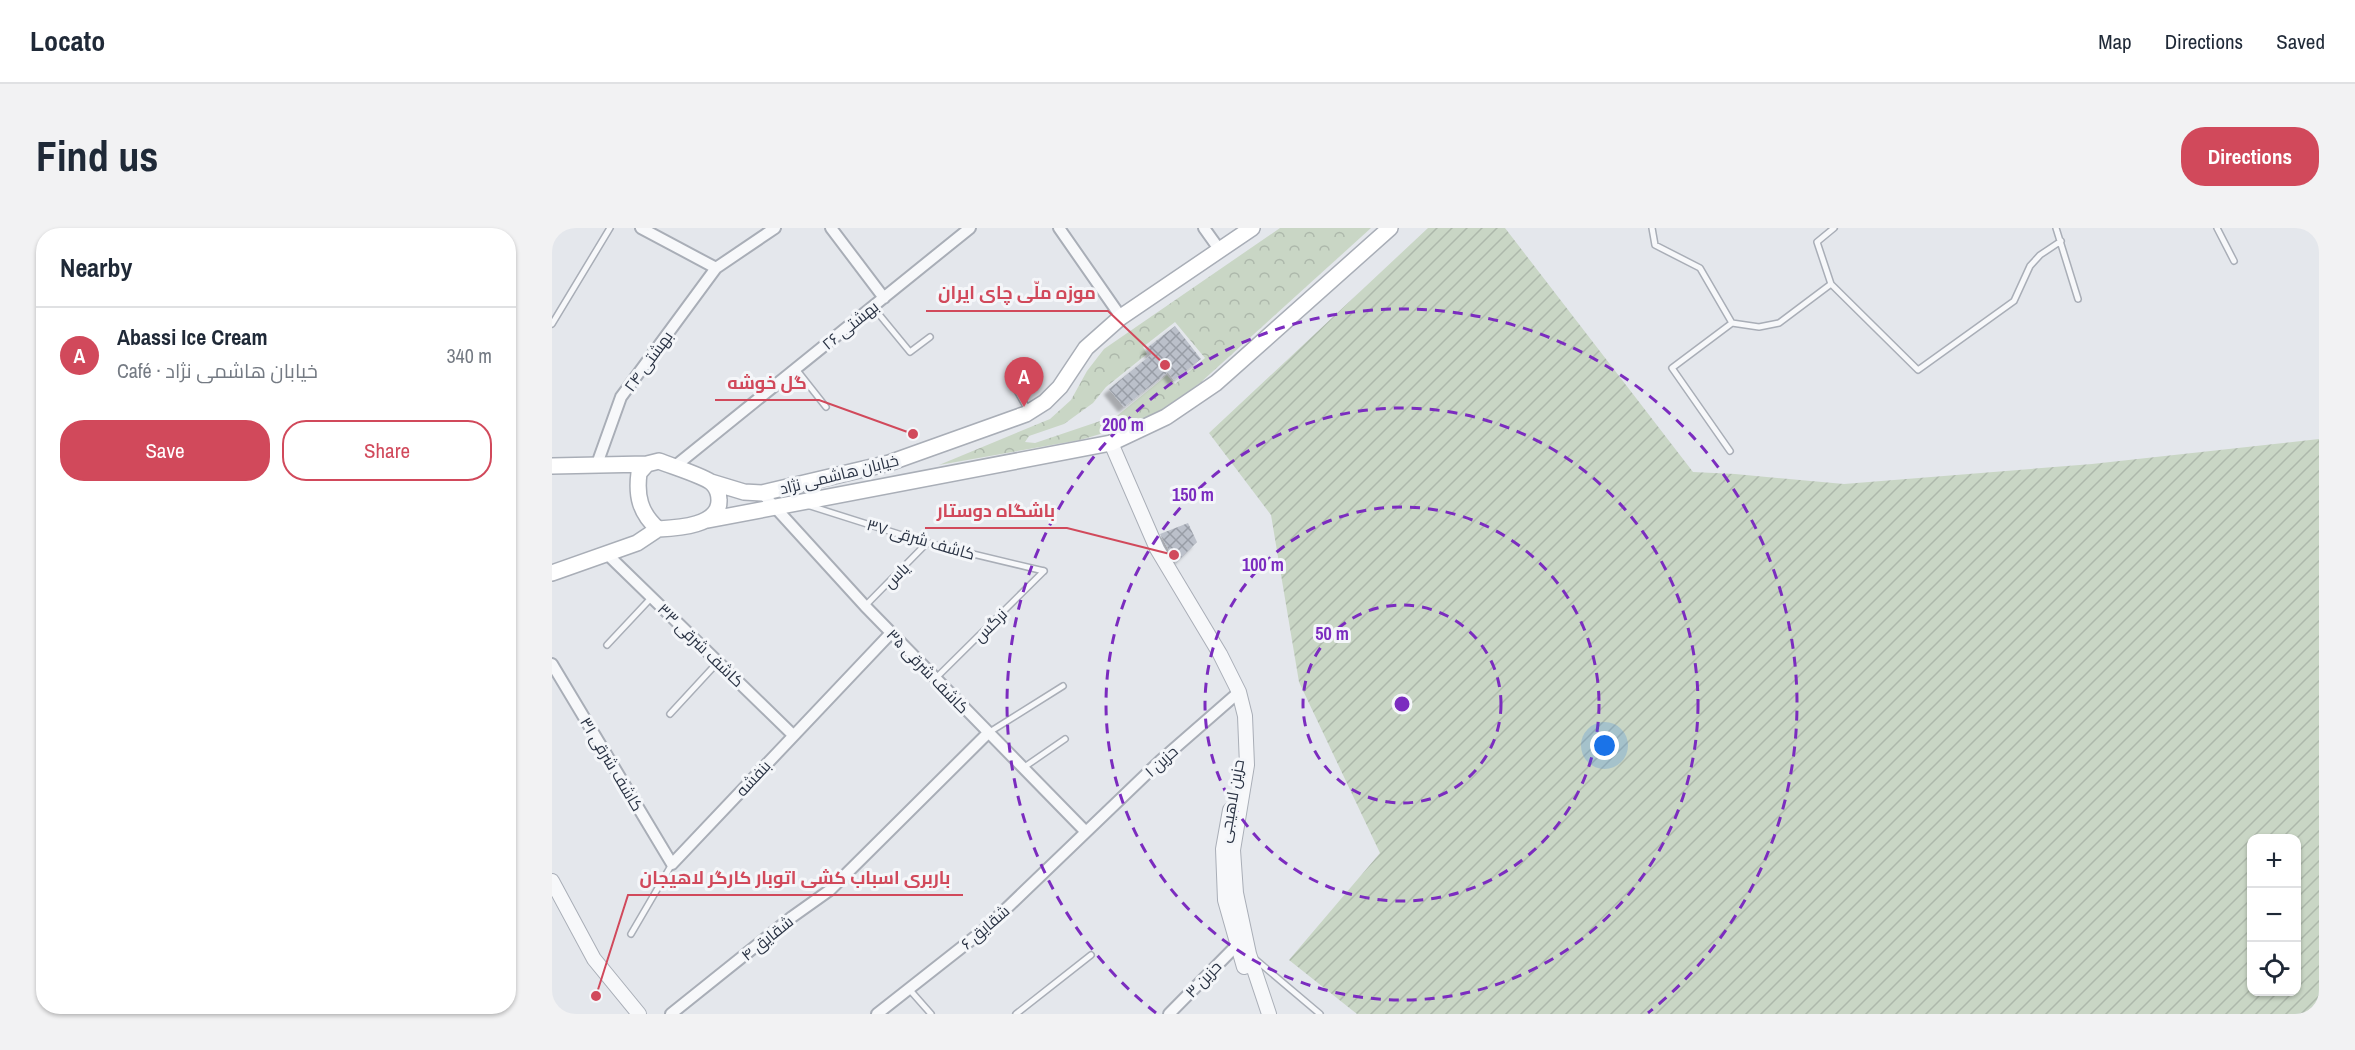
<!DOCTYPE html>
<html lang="en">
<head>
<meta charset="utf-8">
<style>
  :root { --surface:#fff; --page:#f2f2f3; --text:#1f2937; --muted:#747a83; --line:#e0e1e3; --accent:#d1495b }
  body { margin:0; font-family:"Archivo Narrow",Cairo,sans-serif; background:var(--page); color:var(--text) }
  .controls { position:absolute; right:18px; bottom:18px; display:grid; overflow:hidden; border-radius:12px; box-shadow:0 2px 4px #0004 }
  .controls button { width:54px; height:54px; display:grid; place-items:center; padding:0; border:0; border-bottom:2px solid var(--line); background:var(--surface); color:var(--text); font:30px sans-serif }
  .you { position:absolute; left:1053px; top:518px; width:21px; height:21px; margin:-15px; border:4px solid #fff; border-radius:50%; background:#1a73e8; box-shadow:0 0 0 9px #1a73e833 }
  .badge { display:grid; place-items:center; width:39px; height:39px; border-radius:50%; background:var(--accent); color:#fff; font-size:20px; font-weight:700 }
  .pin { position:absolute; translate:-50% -50px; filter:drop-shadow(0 2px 3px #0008) }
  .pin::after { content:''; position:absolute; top:32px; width:21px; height:18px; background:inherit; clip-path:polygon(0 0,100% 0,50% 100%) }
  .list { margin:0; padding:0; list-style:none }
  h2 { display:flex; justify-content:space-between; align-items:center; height:78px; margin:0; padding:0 24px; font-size:26px }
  h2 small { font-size:20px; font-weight:400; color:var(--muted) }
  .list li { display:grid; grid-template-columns:39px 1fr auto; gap:18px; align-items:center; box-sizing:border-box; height:96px; padding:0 24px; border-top:2px solid var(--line) }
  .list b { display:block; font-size:22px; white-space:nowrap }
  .list p { margin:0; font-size:20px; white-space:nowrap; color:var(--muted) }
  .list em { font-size:20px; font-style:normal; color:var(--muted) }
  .actions { display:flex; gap:12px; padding:18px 24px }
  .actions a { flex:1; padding:14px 0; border:2px solid var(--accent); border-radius:24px; text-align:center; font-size:21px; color:var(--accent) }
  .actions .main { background:var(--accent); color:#fff }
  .icon { flex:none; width:33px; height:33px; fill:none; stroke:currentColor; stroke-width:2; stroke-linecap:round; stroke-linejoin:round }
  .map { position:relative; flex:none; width:1767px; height:786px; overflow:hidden; border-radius:24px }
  header { display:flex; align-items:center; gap:36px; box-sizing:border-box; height:84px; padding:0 30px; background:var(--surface); border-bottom:2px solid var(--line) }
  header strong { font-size:28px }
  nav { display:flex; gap:33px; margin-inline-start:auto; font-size:21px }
  .intro { display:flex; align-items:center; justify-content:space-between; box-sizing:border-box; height:144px; padding:0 36px }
  h1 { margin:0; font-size:42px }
  .button { padding:15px 27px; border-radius:24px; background:var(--accent); color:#fff; font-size:21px; font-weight:700 }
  main { display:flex; gap:36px; padding:0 36px }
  aside { flex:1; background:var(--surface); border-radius:24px; box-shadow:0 2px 4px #0004 }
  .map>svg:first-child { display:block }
</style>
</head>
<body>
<header>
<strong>Locato</strong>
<nav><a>Map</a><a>Directions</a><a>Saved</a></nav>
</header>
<div class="intro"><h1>Find us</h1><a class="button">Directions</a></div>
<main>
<aside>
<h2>Nearby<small></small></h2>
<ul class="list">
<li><span class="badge">A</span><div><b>Abassi Ice Cream</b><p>Café · خیابان هاشمی نژاد</p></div><em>340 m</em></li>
</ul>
<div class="actions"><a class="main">Save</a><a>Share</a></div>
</aside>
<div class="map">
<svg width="1767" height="786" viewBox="0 0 1767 786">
  <defs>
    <pattern id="forest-crowns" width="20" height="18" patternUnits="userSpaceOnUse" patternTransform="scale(1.5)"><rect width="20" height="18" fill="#c9d6c5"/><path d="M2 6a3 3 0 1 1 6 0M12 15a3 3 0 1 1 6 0" fill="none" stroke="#adb8ab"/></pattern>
    <pattern id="garden-furrows" width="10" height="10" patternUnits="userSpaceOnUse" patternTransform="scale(1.5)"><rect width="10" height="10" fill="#c9d6c5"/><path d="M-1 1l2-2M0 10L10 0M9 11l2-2" fill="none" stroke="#adb8ab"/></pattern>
    <pattern id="building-cross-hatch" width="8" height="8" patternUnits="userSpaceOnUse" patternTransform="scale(1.5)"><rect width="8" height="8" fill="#bbc0ca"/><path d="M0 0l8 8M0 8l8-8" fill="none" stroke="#989da6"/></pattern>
    <filter id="shadow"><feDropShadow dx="-5.5" dy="5.5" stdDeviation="1.5" flood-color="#0004"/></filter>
  </defs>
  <rect width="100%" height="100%" fill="#e4e7ec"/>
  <path fill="url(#forest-crowns)" fill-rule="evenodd" d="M 728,0 L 819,0 L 648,155 L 616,179 L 572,199 L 528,212 L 387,237 L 498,191 L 519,172 L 535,143 L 552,121 ZM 623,94 L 653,130 L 623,156 L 615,147 L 566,187 L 483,215 L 473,214 L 477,208 L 512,196 L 541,175 L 554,159 L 595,126 L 591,119 Z"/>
  <path fill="url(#garden-furrows)" fill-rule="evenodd" d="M 876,0 L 953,0 L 1141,244 L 1183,246 L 1292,256 L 1540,236 L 1767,211 L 1767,786 L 805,786 L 737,732 L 828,625 L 747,454 L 719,287 L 657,205 ZM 1700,610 L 1744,610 L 1744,764 L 1700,764 Z"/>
  <path fill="url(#building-cross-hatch)" filter="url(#shadow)" d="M 623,98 L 649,131 L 622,152 L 616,144 L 572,179 L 557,161 L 600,126 L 595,120 Z
    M 636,295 L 645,314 L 624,335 L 608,306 Z"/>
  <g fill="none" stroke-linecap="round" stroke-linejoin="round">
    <g stroke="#a9aeb7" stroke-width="8">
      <path id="service" d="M 1100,0 L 1103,17 L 1148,40 L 1180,95
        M 1282,0 L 1265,14 L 1279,56 L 1366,142 L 1462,73 L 1478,38 L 1488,27 L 1509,13
        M 1504,0 L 1526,71
        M 1665,0 L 1682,33
        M 321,79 L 358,124 L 378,109
        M 0,96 L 58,0
        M 244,141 L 274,179
        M 458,150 L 476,182
        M 1178,223 L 1120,140 L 1180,95 L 1207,99 L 1227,95 L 1279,56
        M 255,277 L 375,315 L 492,343
        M 313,378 L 375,315
        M 55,417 L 100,369
        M 383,451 L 492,343
        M 118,486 L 166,434
        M 436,505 L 511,458
        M 471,540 L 513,511
        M 79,706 L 120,636
        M 703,731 L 768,786
        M 357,761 L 379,786
        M 464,786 L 539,727"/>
    </g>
    <g stroke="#a9aeb7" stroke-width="14">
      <path id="minor" d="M 89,0 L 164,40
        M 279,0 L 332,70
        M 507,0 L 569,89
        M 652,0 L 667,21
        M 45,236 L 69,169 L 164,40 L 223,0
        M 122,239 L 418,0
        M 210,265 L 313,378 L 534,604
        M 56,327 L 241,507
        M 0,436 L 120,636 L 339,405
        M 119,786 L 240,689 L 278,662 L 436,505
        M 325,786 L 433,701 L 608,533 L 687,464
        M 617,786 L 685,717"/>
    </g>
    <g stroke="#a9aeb7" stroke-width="16">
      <path id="tertiary" d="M 559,215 L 605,321 L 668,426 L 687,464 L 693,488 L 695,537 L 681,622 L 684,665 L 697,726 L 717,786
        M 678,582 L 671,621 L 673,672 L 692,739
        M 0,653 L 42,731 L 87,786"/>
    </g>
    <g stroke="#a9aeb7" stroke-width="18">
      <path id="secondary" d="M 107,233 C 119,238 152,248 160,255 C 164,259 167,266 167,272 C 168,298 125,300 106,301 C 88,285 84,268 87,245 L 95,236 Z
        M 0,238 L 95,236
        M 159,254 L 192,264 L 210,265 L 337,235 L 474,186 L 493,174 L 508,159 L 534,120 L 569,89 L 700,0
        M 156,292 L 559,215 L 614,189 L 664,155 L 838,0
        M 0,345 L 85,315 L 106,301"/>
    </g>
    <use href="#service" stroke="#f7f8fa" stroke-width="5"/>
    <use href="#minor" stroke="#f7f8fa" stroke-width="10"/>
    <use href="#tertiary" stroke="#f7f8fa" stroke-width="14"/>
    <use href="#secondary" stroke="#fff" stroke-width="15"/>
  </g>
  <g fill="none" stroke="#7b2cbf" stroke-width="3" stroke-dasharray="10 8">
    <circle cx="850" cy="476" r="99"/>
    <circle cx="850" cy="476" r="197"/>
    <circle cx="850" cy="476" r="296"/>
    <path d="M604 785A395 395 0 1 1 1096 785"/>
  </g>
  <g text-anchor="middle" stroke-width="6" stroke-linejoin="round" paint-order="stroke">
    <g font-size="16" fill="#2b3445" stroke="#f4f6f9">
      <text transform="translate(298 97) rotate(-39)" y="6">بهشتی ۲۶</text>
      <text transform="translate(96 133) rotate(-54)" y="6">بهشتی ۲۴</text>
      <text transform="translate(287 246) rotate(-14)" y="6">خیابان هاشمی نژاد</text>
      <text transform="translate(369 311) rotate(16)" y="6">کاشف شرقی ۳۷</text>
      <text transform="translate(344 347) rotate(-45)" y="6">یاس</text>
      <text transform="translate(438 397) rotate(-45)" y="6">نرگس</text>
      <text transform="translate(149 417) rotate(44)" y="6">کاشف شرقی ۳۳</text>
      <text transform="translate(376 443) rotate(46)" y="6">کاشف شرقی ۳۵</text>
      <text transform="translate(609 533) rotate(-42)" y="6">حزین ۱</text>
      <text transform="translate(60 536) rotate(59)" y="6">کاشف شرقی ۳۱</text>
      <text transform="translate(201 550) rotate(-47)" y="6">بنفشه</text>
      <text transform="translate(679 573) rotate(-80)" y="6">حزین لاهیجی</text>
      <text transform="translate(433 699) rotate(-41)" y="6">شقایق ۶</text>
      <text transform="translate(215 710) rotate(-39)" y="6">شقایق ۴</text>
      <text transform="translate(651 751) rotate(-46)" y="6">حزین ۳</text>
    </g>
  </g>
  <circle cx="850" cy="476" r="9" fill="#7b2cbf" stroke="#f4f6f9" stroke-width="3"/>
  <g font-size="18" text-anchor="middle" font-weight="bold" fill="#7b2cbf" stroke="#f4f6f9" stroke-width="6" stroke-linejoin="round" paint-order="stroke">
    <text x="571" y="203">200 m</text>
    <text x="641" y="273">150 m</text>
    <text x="711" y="343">100 m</text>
    <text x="780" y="412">50 m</text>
  </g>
  <path fill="none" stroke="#d1495b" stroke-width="2" d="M613 137L556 83H374M361 206L267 172H163M622 327L515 300H373M44 768L76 667H411"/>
  <g fill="#d1495b" stroke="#f4f6f9" stroke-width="2">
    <circle cx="613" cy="137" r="6"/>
    <circle cx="361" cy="206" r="6"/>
    <circle cx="622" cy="327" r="6"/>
    <circle cx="44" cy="768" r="6"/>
  </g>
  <g font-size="18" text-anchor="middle" font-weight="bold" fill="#d1495b" stroke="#f4f6f9" stroke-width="6" stroke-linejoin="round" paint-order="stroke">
    <text x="465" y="71">موزه ملّی چای ایران</text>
    <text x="215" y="161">گل خوشه</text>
    <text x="444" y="289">باشگاه دوستار</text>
    <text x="243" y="656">باربری اسباب کشی اتوبار کارگر لاهیجان</text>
  </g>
</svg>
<div class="controls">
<button>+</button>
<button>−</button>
<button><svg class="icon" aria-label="locate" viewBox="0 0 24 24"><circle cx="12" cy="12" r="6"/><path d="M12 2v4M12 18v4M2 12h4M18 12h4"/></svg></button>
</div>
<div class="you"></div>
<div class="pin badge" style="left:472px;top:179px">A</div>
</div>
</main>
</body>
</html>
